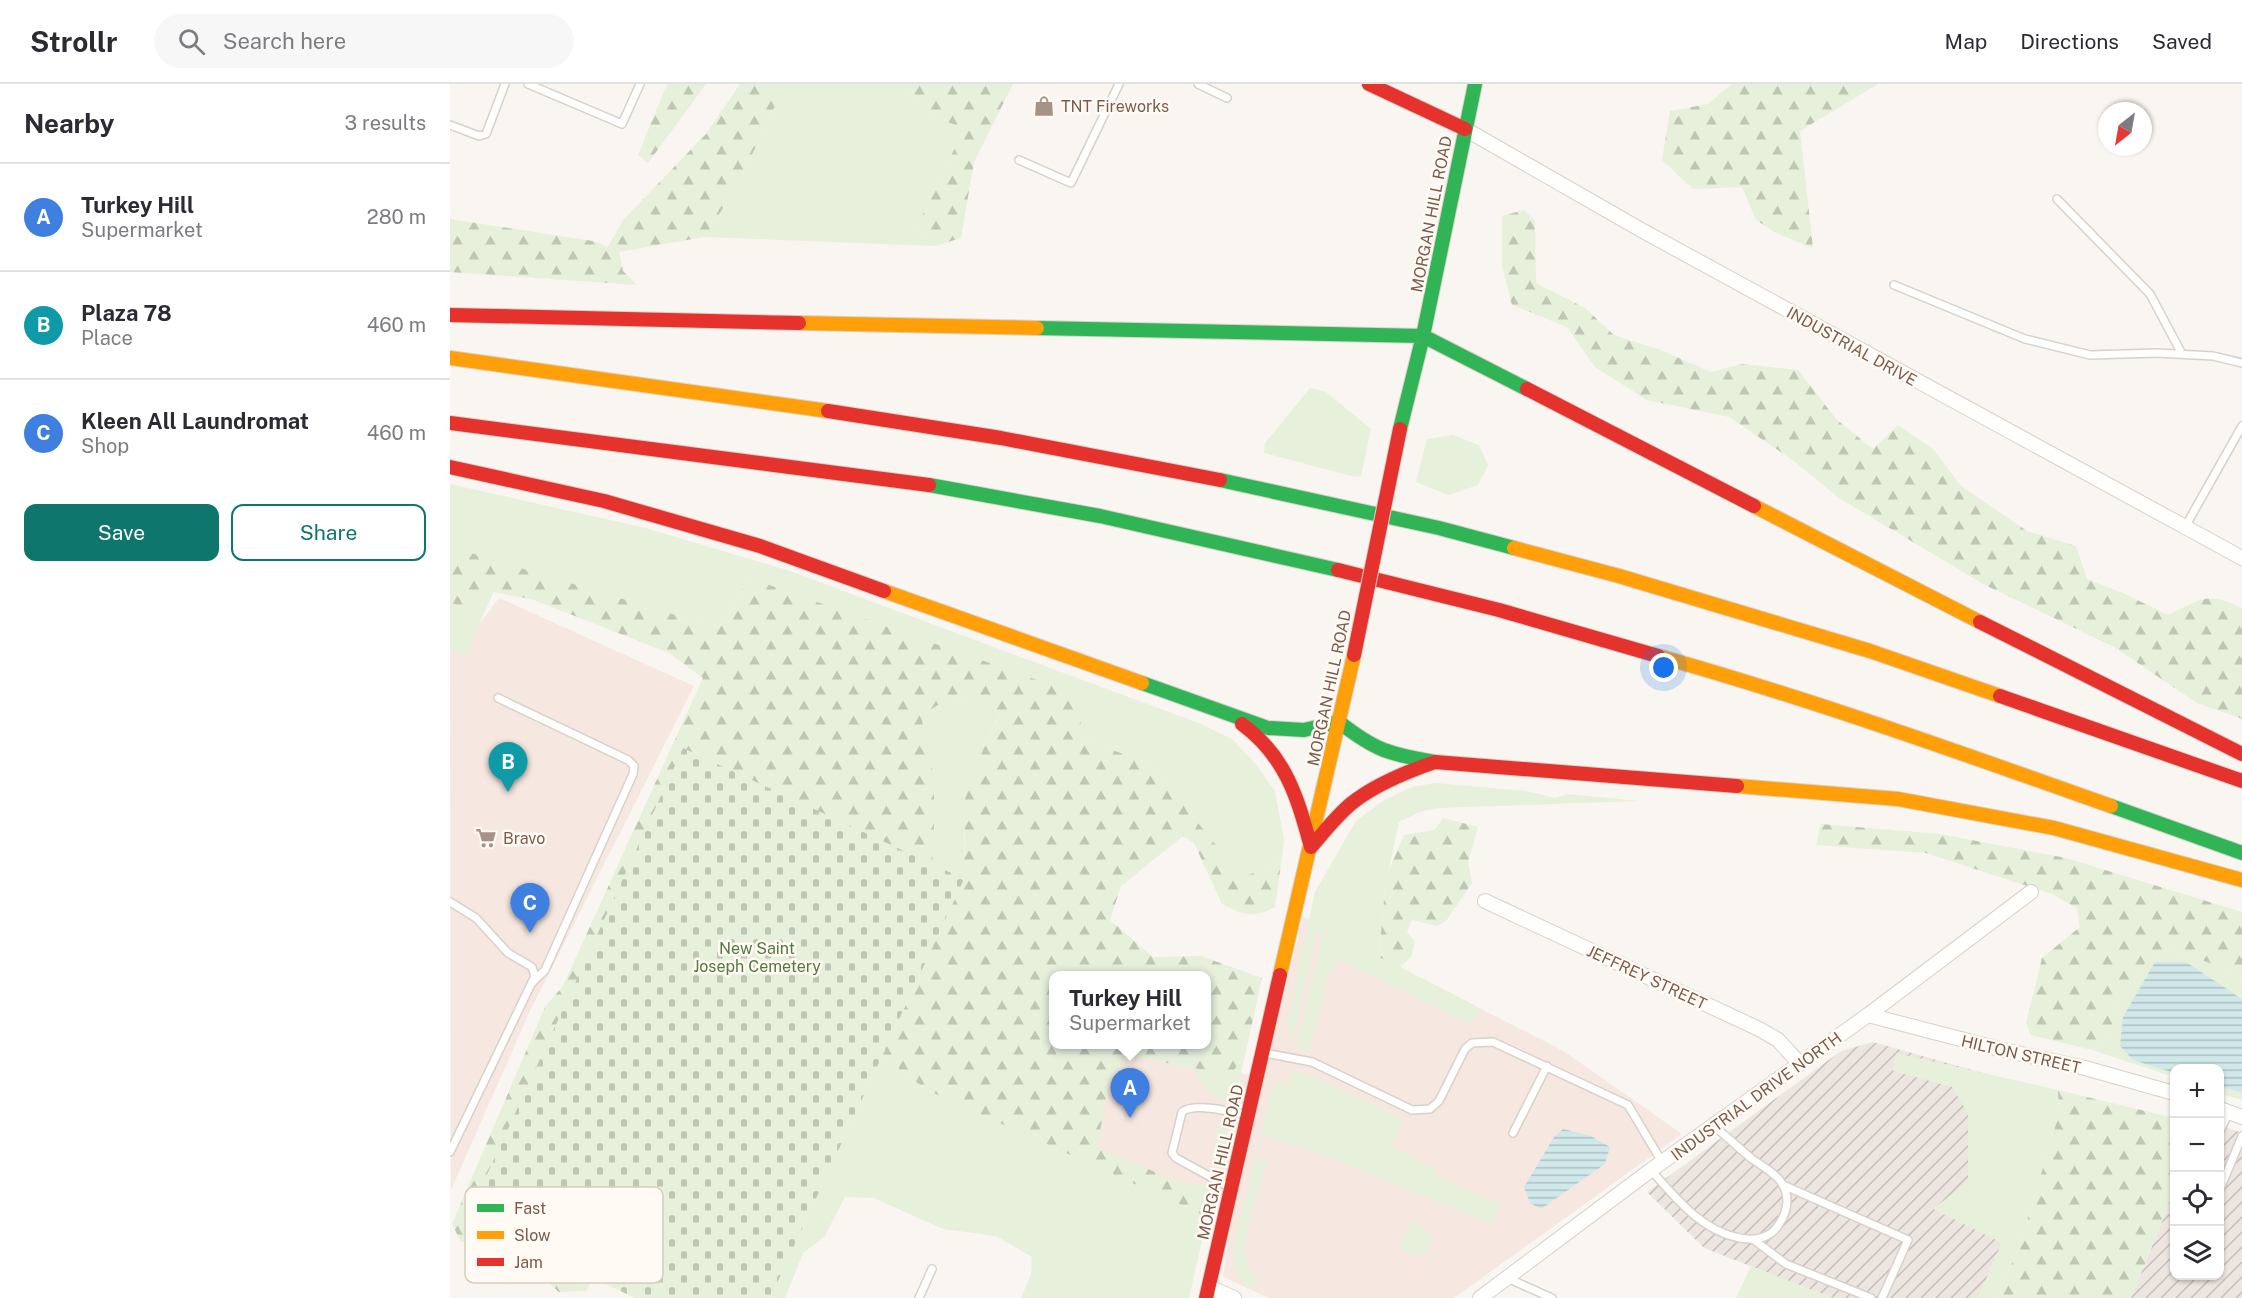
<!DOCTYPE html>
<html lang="en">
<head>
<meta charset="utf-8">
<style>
  :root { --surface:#fff; --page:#f7f7f7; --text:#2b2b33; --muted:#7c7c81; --line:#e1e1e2; --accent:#0f766e }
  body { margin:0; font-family:"Public Sans",sans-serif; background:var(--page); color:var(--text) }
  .controls { position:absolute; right:18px; bottom:18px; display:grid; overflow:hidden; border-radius:12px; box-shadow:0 2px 4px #0004 }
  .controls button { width:54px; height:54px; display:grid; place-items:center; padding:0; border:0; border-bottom:2px solid var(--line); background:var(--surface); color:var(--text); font:30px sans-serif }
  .compass { position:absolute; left:1648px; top:18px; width:54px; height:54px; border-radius:50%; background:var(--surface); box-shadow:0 2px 4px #0004; rotate:211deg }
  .you { position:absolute; left:1214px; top:584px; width:21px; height:21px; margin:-15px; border:4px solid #fff; border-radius:50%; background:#1a73e8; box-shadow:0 0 0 9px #1a73e833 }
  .badge { display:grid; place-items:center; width:39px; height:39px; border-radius:50%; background:var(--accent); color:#fff; font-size:20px; font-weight:700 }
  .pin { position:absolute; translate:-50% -50px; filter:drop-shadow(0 2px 3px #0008) }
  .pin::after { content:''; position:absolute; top:32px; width:21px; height:18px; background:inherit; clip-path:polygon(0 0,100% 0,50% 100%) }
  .popup { position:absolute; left:599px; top:887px; width:162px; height:78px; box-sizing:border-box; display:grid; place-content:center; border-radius:12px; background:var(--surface); filter:drop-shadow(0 2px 4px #0005); font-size:20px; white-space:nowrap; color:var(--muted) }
  .popup b { font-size:22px; color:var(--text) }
  .popup::after { content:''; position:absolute; left:50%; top:100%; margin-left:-12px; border:12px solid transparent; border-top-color:var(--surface) }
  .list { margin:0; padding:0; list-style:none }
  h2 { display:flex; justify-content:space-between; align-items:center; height:78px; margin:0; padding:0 24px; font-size:26px }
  h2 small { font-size:20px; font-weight:400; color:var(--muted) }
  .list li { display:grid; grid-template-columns:39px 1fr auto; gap:18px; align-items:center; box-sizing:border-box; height:108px; padding:0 24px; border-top:2px solid var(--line) }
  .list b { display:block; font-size:22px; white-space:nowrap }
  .list p { margin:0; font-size:20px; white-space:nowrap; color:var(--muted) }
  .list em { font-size:20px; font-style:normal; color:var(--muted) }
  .actions { display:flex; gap:12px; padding:18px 24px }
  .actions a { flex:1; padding:14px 0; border:2px solid var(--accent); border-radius:12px; text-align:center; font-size:21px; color:var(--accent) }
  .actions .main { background:var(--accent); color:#fff }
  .icon { flex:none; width:33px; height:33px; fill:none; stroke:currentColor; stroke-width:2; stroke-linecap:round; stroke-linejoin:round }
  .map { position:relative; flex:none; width:1792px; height:1214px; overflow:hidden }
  header { display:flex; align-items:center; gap:36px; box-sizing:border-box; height:84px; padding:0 30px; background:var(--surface); border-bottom:2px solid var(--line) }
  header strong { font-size:28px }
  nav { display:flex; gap:33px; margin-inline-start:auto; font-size:21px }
  .search { width:420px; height:54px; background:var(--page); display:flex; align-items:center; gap:15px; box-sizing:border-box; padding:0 21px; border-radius:33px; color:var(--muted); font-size:22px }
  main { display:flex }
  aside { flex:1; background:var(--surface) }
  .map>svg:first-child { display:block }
</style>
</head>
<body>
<header>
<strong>Strollr</strong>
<div class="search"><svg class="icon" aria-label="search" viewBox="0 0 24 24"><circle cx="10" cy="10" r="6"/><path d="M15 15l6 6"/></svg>Search here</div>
<nav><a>Map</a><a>Directions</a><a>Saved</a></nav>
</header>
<main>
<aside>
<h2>Nearby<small>3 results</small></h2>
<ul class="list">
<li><span class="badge" style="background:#3f7fe0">A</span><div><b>Turkey Hill</b><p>Supermarket</p></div><em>280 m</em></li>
<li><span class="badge" style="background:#0f9aa8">B</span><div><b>Plaza 78</b><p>Place</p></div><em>460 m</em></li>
<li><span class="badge" style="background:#3f7fe0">C</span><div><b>Kleen All Laundromat</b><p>Shop</p></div><em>460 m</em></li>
</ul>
<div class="actions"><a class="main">Save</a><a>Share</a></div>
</aside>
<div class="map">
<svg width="1792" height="1214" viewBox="0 0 1792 1214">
  <defs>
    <pattern id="industrial-furrows" width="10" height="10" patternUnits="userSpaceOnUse" patternTransform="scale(1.5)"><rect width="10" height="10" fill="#ede5e0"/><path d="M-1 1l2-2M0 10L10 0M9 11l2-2" fill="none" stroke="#c5bdb8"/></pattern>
    <pattern id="forest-firs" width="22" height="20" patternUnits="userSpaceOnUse" patternTransform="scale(1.5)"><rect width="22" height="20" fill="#e7f0db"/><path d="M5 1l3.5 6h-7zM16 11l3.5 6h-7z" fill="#c0c6b4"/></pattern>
    <pattern id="cemetery-stones" width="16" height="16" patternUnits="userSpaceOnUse" patternTransform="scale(1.5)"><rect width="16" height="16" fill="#e7f0db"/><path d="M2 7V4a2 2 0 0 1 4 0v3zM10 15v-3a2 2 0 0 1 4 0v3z" fill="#c0c6b4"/></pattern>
    <pattern id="water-rules" width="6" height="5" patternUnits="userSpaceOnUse" patternTransform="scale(1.5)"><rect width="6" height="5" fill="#d0e8ea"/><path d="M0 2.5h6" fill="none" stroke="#aebfc0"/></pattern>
  </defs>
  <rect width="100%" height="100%" fill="#f9f5f0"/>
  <path fill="#f6e8e1" d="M 49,514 L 244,602 L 80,927 L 1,1106 L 0,545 L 19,554 Z
    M 853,833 L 1115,968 L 1232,1050 L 1004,1214 L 819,1214 L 773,1193 L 782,1133 L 646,1063 L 660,994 L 678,972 L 749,985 L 783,988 L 814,994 Z"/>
  <path fill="url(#industrial-furrows)" d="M 1423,958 L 1596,1007 L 1570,1117 L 1528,1214 L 1383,1214 L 1254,1164 L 1197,1108 L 1391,967 Z
    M 1770,1041 L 1792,1049 L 1792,1214 L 1681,1214 L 1724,1108 L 1724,1192 L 1770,1192 Z"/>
  <path fill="#e7f0db" d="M 335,0 L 452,0 L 471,26 L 514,45 L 465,146 L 485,162 L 254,153 C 288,105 311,53 335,0 Z
    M 860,304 L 876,308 L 921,345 L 911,392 L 905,393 L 814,369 L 815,359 Z
    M 1003,351 L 1029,361 L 1038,381 L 1028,401 L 998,411 L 966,398 L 977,355 Z
    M 0,400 L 195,444 L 337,486 L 751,640 L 782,655 L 805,679 L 825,707 L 834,756 L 832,773 L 814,787 L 791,793 L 702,682 L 631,653 L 299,494 L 269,544 L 0,463 Z
    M 44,507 L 15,572 L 0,566 L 0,518 L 18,526 Z
    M 499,613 L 524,614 L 549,631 L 534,663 L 514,748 L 514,795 L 482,781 L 484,715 L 471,632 Z
    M 985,699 L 1076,707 L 1105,714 L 1118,710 L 1189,717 L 991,724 L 972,727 L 949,738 L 935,803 L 929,872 L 1031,925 L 1020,940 L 889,876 L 884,886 L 879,886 L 860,966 L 857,969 L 850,965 L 847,960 L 873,849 L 867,848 L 842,958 L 837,940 L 865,808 L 906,737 L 934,716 L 962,703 Z
    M 1718,865 L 1760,879 L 1792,897 L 1792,1016 L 1770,1009 L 1770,984 L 1724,984 L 1724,993 L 1642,966 L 1660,957 L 1666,920 L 1696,878 Z
    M 796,967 L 785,1015 C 770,1024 748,996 741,984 L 783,988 Z
    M 1446,969 L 1608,1006 L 1609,1030 L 1569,1164 L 1546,1214 L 1528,1214 L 1552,1159 L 1483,1125 L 1518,1097 L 1518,1030 L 1502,1003 L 1443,987 Z
    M 432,972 L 477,1006 L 751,1129 L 751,1116 L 726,1097 L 730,1096 C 738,1100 745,1102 753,1099 L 763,1108 L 739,1214 L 571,1214 L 581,1190 L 582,1173 L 546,1152 L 493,1145 L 424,1114 L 395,1113 L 374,1153 L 353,1169 L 335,1214 L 320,1214 Z
    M 846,988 L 856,989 L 953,1035 L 942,1062 L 987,1087 L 986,1091 L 1041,1116 L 1052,1118 L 1041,1140 L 874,1071 L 811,1050 L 822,1006 L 833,992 L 833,1002 L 837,1003 L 841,990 Z
    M 773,1041 L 778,1042 L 770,1079 L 765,1080 L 761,1077 L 768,1043 Z
    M 805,1073 L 816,1077 L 817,1080 C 811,1103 790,1152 796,1175 C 798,1182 804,1190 808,1196 L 803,1207 C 788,1196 785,1190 782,1171 Z
    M 961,1136 L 974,1144 L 982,1155 L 977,1168 C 966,1171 956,1174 950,1162 Z
    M 1301,1182 L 1383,1214 L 1286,1214 Z"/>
  <path fill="url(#forest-firs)" fill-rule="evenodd" d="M 217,0 L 256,0 L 198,79 L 188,71 Z
    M 290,0 L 335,0 C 311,53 288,105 254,153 L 169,168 L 173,187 L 187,201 L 0,188 L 0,135 L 143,157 L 158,163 L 173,136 L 256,50 Z
    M 452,0 L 563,0 L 524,78 L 511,154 L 485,162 L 465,146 L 514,45 L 471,26 Z
    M 1282,0 L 1428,0 L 1350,47 L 1363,164 L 1326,149 L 1306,136 L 1292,103 L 1243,105 L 1212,76 L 1220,27 L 1258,20 Z
    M 1074,126 L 1085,137 L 1086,199 L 1135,224 L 1164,251 L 1213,267 L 1261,288 L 1292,280 L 1348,286 L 1386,335 L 1423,365 L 1448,341 L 1483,365 L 1511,402 L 1577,447 L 1626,462 L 1637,495 L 1675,510 L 1718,531 C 1753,515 1755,507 1792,524 L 1792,635 L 1747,619 L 1664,563 L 1535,501 L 1389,414 L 1344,377 L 1279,333 L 1197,316 L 1145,283 L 1117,243 L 1062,221 L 1052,182 L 1052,132 Z
    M 0,459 L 1,463 L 269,544 L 299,494 L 630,611 L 631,653 L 702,682 L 791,792 L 814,787 L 832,773 L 825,823 C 803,834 793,831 772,820 L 744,759 L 733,752 L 671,802 L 660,836 L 703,873 L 751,872 L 812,894 L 796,967 L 783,988 L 749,985 L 678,972 L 660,994 L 647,1063 L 726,1097 L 751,1116 L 751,1130 L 477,1006 L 432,972 L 514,795 L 515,715 L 534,663 L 549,632 L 524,614 L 500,613 L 471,632 L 484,694 L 484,760 L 482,781 L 246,670 L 168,1150 L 136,1207 L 109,1208 L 86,1188 L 69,1167 L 40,1151 L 11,1158 L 2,1140 L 95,923 L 113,902 L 253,594 L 219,569 L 84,516 L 44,508 L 18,526 L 0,518 ZM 604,892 L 756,892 L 756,960 L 604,960 Z
    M 993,734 L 1028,743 L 1018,778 L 1022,799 L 996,837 L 987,842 L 962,836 L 957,848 L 965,858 L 961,873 L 950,883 L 929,873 L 935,803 L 938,788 L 954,751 L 985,746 Z
    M 1371,740 L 1490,750 L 1616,774 L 1792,828 L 1792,897 L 1760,879 L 1718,865 L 1696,878 L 1666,920 L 1660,957 L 1642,966 L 1581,951 L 1576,939 L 1592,874 L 1630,843 L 1627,824 L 1602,810 L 1476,769 L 1366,761 Z
    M 1608,1006 L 1724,1034 L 1724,1108 L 1681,1214 L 1546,1214 L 1569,1164 L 1609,1030 Z"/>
  <path fill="url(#cemetery-stones)" d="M 233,664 L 514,795 L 320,1214 L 185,1214 L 17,1134 Z"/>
  <path fill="url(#water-rules)" d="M 1705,878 L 1736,878 L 1792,915 L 1792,1008 L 1770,1003 L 1770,984 L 1724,984 L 1724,989 L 1683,976 L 1670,962 L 1673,933 Z
    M 1113,1045 L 1141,1052 L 1160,1063 L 1155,1080 L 1091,1125 L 1080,1119 L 1074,1103 L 1104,1053 Z"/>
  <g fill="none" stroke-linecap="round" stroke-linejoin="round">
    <g stroke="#d7d1cb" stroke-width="10">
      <path id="lane" d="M 78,0 L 172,40 L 190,0
        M 748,0 L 777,14
        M 0,41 L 29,52 L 36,50 L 55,0
        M 569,76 L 621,99 L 669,0
        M 1607,115 L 1700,210 L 1732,270
        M 1444,201 L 1575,255 L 1640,271 L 1707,269 L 1763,272 L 1792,279
        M 1735,443 L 1792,342
        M 48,614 L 178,676 L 184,682 L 183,690 L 95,886 L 83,898
        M 0,818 L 26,834 L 58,869 L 82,883 L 85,892 L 0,1068
        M 815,969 L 862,978 L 962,1026 L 980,1025 L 989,1017 L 1015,965 L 1022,959 L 1043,958 L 1178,1021 L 1212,1078
        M 1770,1047 L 1779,1028
        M 1063,1049 L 1097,982
        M 1201,1086 C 1227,1116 1256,1152 1298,1155 C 1311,1156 1323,1151 1329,1140 C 1337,1129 1340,1114 1333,1101 C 1327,1090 1312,1082 1302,1075 C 1289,1064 1277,1053 1264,1042
        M 1333,1101 L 1458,1156 L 1432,1214
        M 779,1103 L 726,1074 L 722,1069 L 732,1028 C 744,1018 780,1028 796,1030
        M 1770,1105 L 1792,1052
        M 1304,1156 L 1336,1180 L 1421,1214
        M 1057,1194 L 1102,1214
        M 469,1214 L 482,1185"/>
    </g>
    <g stroke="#d7d1cb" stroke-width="16">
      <path id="street" d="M 1015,45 L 1193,147 L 1792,474
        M 1035,817 L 1309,945 L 1328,956 L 1350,980
        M 1418,931 L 1553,966 L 1635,984 L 1724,1009
        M 1770,1025 L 1792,1033
        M 759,1203 L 784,1214
        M 1030,1214 L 1201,1086 L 1418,931 L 1581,808"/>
    </g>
    <g stroke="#d9d2cb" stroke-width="16">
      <path id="fast" d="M 587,244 L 973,252 L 1077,305
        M 973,252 L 1025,0
        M 950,345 L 973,252
        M 770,396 L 989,444 L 1064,464
        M 479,401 L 650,432 L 888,486
        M 692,599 L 818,644 L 854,646 L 889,638 C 926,667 939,670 985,678
        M 1661,722 L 1792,769"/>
    </g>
    <g stroke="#d9d2cb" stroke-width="16">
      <path id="slow" d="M 349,239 L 587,244
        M 0,274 L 378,327
        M 1304,422 L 1530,538
        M 1064,464 L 1169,492 L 1420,567 L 1550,612
        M 434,507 L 692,599
        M 1208,572 C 1361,615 1511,669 1661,722
        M 1287,702 L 1448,715 L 1604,744 L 1792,796
        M 830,891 L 904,571"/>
    </g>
    <g stroke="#d9d2cb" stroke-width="16">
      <path id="jam" d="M 919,0 L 1015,45
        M 0,231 L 349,239
        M 1077,305 L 1304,422
        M 378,327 L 551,354 L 770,396
        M 0,339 L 479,401
        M 0,383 L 154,417 L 310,462 L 434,507
        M 888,486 L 1049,526 L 1208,572
        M 1530,538 L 1792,670
        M 1550,612 L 1792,697
        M 792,640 C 836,673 847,712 861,763
        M 861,763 C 874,748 887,731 902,719 C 926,700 956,688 985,678 L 1287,702
        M 756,1214 L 830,891"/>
    </g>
    <use href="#lane" stroke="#fefefd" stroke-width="7"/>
    <use href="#street" stroke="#fefefd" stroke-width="14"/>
    <use href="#fast" stroke="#30b455" stroke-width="14"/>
    <use href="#slow" stroke="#ff9f0a" stroke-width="14"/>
    <use href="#jam" stroke="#e5322d" stroke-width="14"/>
    <g stroke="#dad1cc" stroke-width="16" stroke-linecap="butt">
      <path id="jam-bridge" d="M 904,571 L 950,345"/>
    </g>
    <use href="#jam-bridge" stroke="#e5322d" stroke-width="14"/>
  </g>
  <defs>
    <g id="shop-bare" transform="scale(1.62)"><path d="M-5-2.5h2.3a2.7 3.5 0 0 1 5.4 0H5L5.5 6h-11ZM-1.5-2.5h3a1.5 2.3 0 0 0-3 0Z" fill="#a69286" stroke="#fffaf3" stroke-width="2.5" paint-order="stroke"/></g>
    <g id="supermarket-bare" transform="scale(1.62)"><path d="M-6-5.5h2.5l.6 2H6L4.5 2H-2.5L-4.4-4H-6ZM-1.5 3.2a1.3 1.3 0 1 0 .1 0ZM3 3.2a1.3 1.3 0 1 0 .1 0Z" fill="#a69286" stroke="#fffaf3" stroke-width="2.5" paint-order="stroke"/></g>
  </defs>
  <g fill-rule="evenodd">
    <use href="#shop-bare" x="594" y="22"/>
    <use href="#supermarket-bare" x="36" y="754"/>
  </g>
  <g text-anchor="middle" stroke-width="5" stroke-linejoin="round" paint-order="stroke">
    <g font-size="16" fill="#7a5c4d" stroke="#fffaf3" text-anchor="start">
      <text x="611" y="28">TNT Fireworks</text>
      <text x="53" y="760">Bravo</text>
    </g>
    <g font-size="16" fill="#7a5c4d" stroke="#fffaf3">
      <text transform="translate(981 130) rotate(-79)" y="6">MORGAN HILL ROAD</text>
      <text transform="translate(1402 262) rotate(29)" y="6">INDUSTRIAL DRIVE</text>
      <text transform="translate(879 604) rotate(-78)" y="6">MORGAN HILL ROAD</text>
      <text transform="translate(1197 893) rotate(25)" y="6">JEFFREY STREET</text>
      <text transform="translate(1571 970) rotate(13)" y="6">HILTON STREET</text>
      <text transform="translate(1306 1012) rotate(-36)" y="6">INDUSTRIAL DRIVE NORTH</text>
      <text transform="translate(770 1078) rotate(-77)" y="6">MORGAN HILL ROAD</text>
    </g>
    <g font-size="16" fill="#537a41" stroke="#fffaf3">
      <text x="307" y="870">New Saint<tspan x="307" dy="18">Joseph Cemetery</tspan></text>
    </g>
  </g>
  <rect x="15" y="1103" width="198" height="96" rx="9" fill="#fffaf3" stroke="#d7cbc1" stroke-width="1.5"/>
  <rect x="27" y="1120" width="27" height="8" fill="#30b455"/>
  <rect x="27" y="1147" width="27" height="8" fill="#ff9f0a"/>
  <rect x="27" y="1174" width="27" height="8" fill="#e5322d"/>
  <g font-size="16" fill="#7a5c4d">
    <text x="64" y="1130">Fast</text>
    <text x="64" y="1157">Slow</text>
    <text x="64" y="1184">Jam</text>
  </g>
</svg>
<div class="controls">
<button>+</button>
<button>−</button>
<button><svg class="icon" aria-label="locate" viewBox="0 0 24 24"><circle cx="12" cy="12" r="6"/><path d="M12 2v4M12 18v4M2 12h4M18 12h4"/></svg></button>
<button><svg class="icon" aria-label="layers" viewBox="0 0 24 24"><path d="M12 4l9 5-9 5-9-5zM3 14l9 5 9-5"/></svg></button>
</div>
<svg class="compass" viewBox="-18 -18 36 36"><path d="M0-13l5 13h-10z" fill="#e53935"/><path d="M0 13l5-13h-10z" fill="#7c7c81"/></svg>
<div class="you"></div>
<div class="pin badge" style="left:680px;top:1034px;background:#3f7fe0">A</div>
<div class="popup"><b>Turkey Hill</b>Supermarket</div>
<div class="pin badge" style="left:58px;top:708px;background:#0f9aa8">B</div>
<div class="pin badge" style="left:80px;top:849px;background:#3f7fe0">C</div>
</div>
</main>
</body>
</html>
